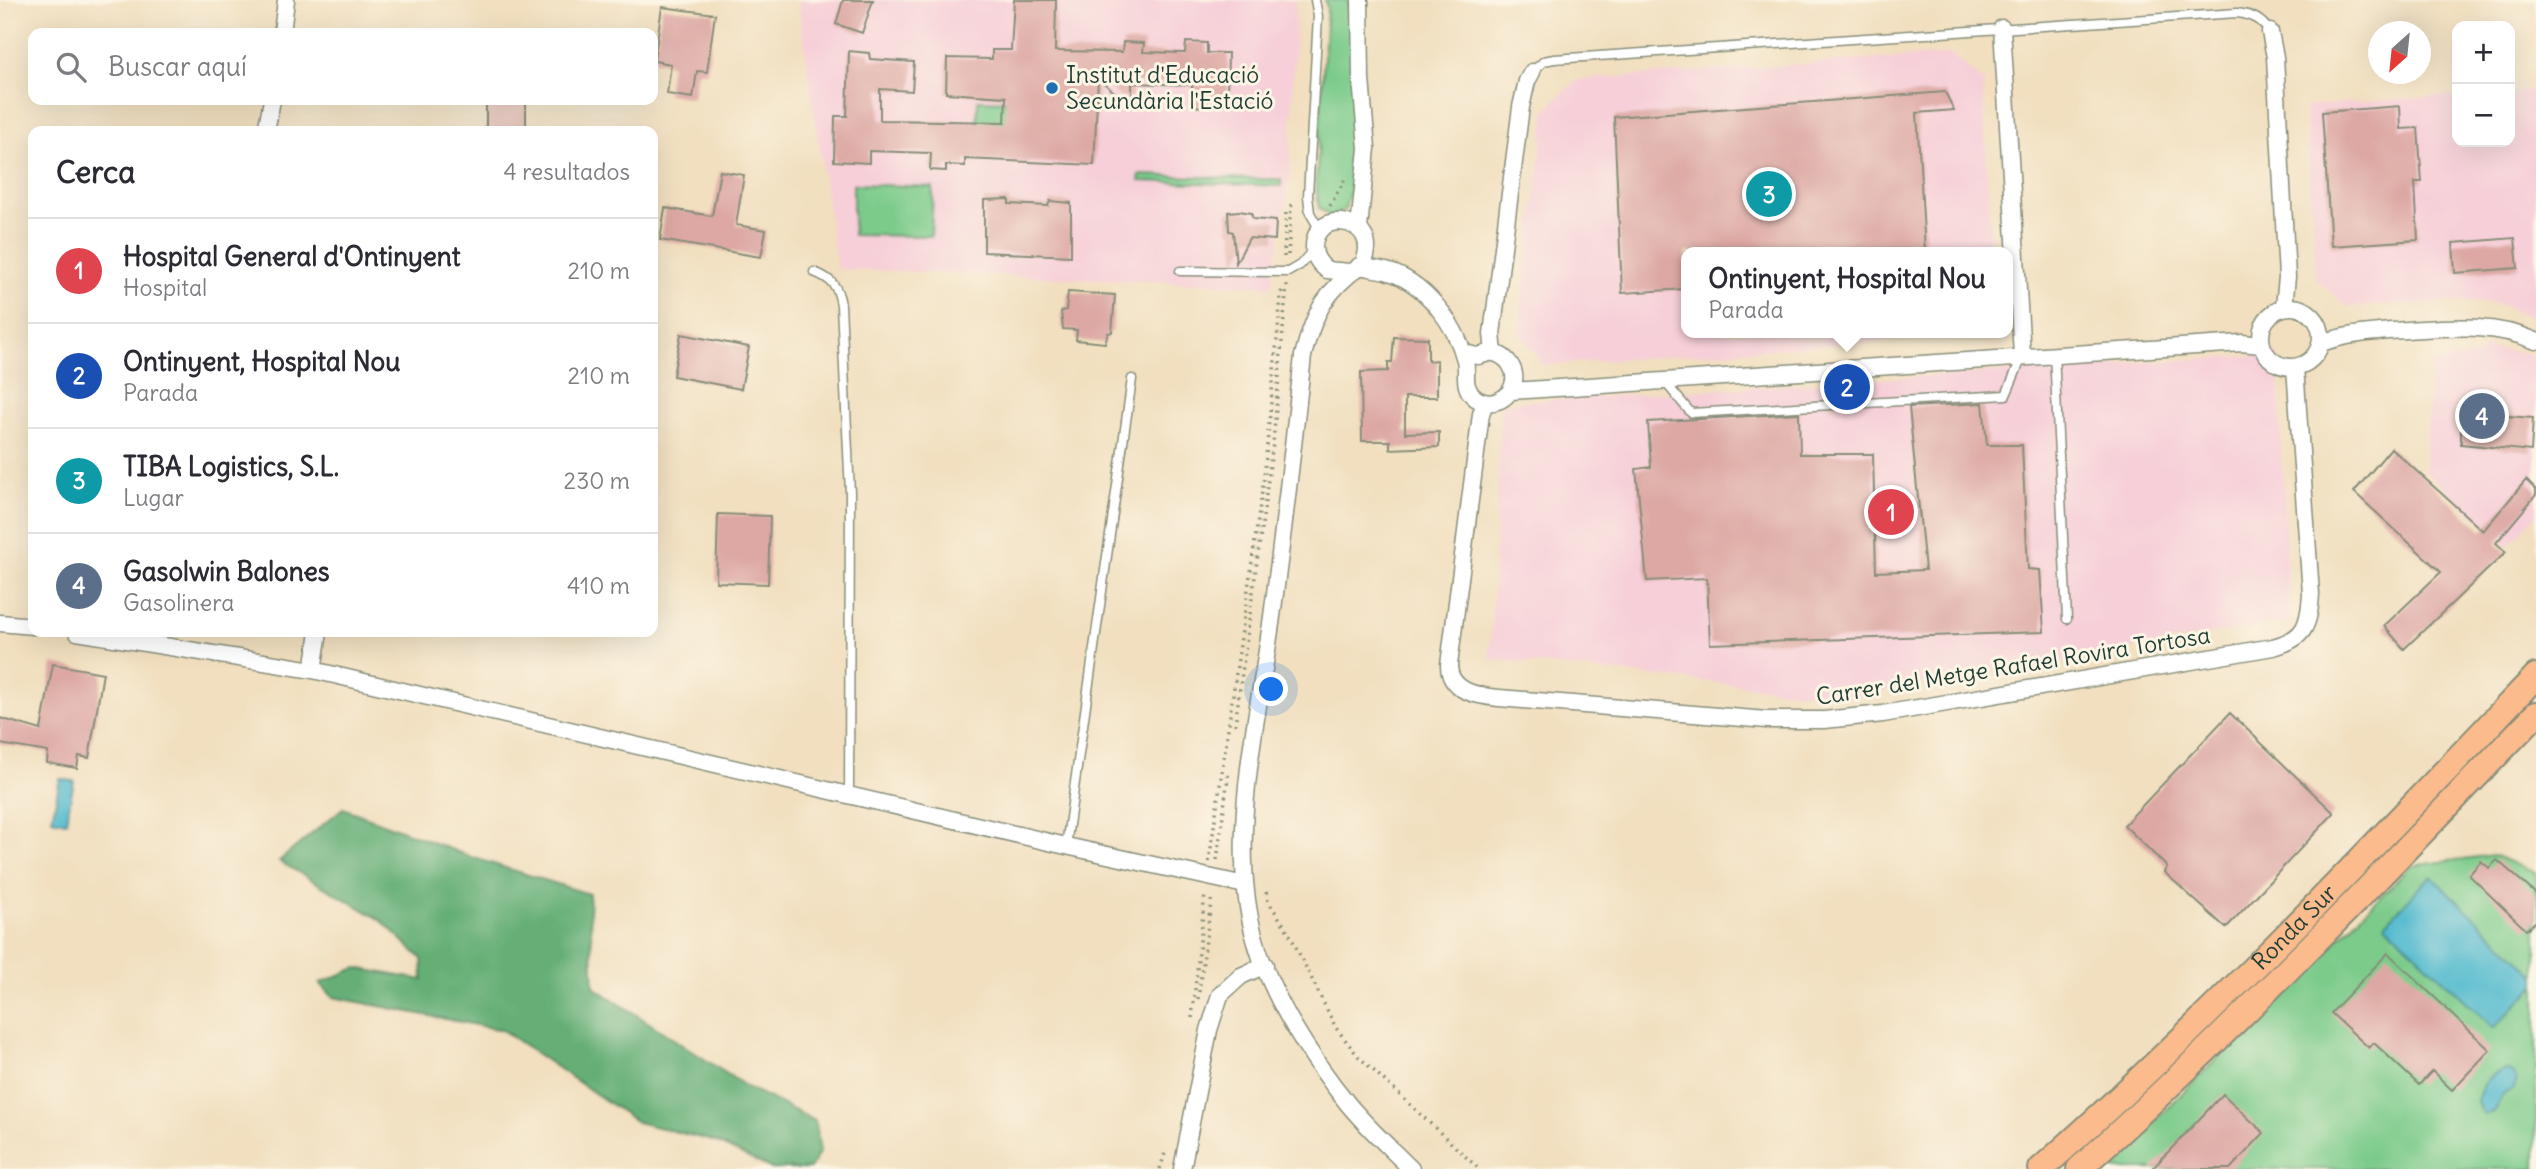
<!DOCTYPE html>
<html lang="es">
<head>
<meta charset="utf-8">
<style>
  :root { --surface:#fff; --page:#f7f7f7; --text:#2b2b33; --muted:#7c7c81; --line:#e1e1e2; --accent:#2563eb }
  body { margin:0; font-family:Delius,sans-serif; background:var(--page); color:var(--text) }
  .controls { position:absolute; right:21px; top:21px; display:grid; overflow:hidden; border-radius:14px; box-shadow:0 7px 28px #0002 }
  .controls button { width:63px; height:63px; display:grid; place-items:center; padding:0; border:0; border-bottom:2px solid var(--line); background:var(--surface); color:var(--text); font:35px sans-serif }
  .compass { position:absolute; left:2368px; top:21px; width:63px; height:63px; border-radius:50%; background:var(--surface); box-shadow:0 7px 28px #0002; rotate:207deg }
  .you { position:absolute; left:1272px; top:690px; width:24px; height:24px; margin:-18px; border:5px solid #fff; border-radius:50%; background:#1a73e8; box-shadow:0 0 0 10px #1a73e833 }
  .badge { display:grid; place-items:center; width:46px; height:46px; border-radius:50%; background:var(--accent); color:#fff; font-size:23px; font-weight:700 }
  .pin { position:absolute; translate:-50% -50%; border:4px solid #fff; box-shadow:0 2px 7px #0006 }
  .popup { position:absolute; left:1681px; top:247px; width:332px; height:91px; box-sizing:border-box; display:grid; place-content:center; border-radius:14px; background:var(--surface); filter:drop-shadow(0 2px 5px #0005); font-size:23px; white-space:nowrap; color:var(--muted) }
  .popup b { font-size:26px; color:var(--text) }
  .popup::after { content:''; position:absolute; left:50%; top:100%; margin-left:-14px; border:14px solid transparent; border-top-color:var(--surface) }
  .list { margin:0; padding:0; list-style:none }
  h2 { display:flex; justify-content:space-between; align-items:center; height:91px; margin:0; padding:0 28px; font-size:30px }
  h2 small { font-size:23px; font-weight:400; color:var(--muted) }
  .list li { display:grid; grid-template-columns:46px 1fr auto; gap:21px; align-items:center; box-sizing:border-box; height:105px; padding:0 28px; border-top:2px solid var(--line) }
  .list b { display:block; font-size:26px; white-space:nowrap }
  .list p { margin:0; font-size:23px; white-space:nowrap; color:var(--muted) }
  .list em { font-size:23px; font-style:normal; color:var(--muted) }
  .icon { flex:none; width:38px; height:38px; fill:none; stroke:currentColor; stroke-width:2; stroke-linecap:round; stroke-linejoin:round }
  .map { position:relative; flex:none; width:2536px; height:1169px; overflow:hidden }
  .search { position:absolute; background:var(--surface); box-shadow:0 7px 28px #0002; left:28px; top:28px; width:630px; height:77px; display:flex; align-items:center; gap:18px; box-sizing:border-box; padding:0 24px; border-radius:14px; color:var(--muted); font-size:26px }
  .panel { position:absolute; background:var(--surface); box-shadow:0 7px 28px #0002; left:28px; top:126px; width:630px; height:511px; border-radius:14px }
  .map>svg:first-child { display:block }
</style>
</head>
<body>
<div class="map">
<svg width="2536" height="1169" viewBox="0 0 2536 1169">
  <rect width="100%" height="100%" fill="#fcf5e5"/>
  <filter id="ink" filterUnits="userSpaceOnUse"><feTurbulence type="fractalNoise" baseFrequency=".0143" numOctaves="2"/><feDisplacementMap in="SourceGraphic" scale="14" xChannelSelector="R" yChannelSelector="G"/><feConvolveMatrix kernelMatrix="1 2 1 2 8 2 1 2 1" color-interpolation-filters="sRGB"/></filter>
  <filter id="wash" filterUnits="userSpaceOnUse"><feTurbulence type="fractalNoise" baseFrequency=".00686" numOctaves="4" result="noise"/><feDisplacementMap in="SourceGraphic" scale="28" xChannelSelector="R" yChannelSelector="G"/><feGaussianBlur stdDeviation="1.57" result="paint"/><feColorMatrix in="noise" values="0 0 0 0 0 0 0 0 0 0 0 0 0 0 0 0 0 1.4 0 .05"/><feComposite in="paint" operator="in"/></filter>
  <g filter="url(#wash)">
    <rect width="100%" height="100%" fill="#f1dfbf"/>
    <path fill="#f6cfd8" d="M 798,0 L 1296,0 L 1290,176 L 1272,286 L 837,269 Z
      M 1950,54 L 1983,81 L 1991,252 L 1686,252 L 1686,333 L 1968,333 L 1967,335 L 1544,365 L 1519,333 L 1546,109 L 1577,80 Z
      M 2536,90 L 2536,320 L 2507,307 L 2490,302 L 2471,301 L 2347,307 L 2316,279 L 2305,106 L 2457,95 L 2457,142 L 2510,142 L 2510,92 Z
      M 2484,347 L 2523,352 L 2536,359 L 2536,515 L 2508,546 L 2424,470 L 2432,363 L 2481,355 Z
      M 2278,354 L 2289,621 L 1853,697 L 1490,659 L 1501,403 Z"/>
    <path fill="#7ccb8b" stroke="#4e8460" stroke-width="2" d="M 1325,0 L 1348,0 L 1353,54 L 1354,175 L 1345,209 L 1332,218 L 1319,208 L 1316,186 L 1327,8 Z
      M 978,100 L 1009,101 L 1009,128 L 977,136 Z
      M 1139,175 L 1281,180 L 1281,186 L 1140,181 Z
      M 853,184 L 933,187 L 931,236 L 853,235 Z
      M 2493,855 L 2536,873 L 2536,1169 L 2110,1169 L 2109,1166 L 2411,866 Z"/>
    <path fill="#65af77" stroke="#427656" stroke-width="2" d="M 343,808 L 471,857 L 589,894 L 594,987 L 747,1087 L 815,1121 L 820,1151 L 810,1169 L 772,1169 L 713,1141 L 637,1122 L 502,1030 L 333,997 L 320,983 L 356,968 L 423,980 L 422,959 L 381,920 L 279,861 Z"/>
    <path fill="#51bacf" stroke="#387c82" stroke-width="2" d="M 60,779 L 74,781 L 66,822 L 52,819 Z
      M 2431,876 L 2536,976 L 2536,985 L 2494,1028 L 2385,924 Z
      M 2506,1070 L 2513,1073 L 2516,1078 L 2514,1089 C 2510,1091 2506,1092 2503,1095 C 2494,1103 2502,1115 2483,1113 L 2477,1101 C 2481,1085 2489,1075 2506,1070 Z"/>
    <g id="blocks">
      <path fill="#dda8a4" d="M 843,0 L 873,0 L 862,33 L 836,24 Z
        M 1014,0 L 1056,0 L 1055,51 L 1122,52 L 1123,42 L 1144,43 L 1143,52 L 1185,53 L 1186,42 L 1207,43 L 1207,53 L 1228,53 L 1227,99 L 1208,98 L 1207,107 L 1192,106 L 1192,85 L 1132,83 L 1132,98 L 1120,97 L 1098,78 L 1094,165 L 965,159 L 965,166 L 946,165 L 946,171 L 930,170 L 931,153 L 869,151 L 869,163 L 834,161 L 835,116 L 847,116 L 849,51 L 869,53 L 870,59 L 914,62 L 912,91 L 880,89 L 880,120 L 1005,122 L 1006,97 L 946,93 L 947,58 L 992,59 L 992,50 L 1011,50 Z
        M 662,7 L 715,14 L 707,72 L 697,71 L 693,98 L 667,94 L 671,64 L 654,61 Z
        M 1945,92 L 1954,110 L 1917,113 L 1925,252 L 1686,252 L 1686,289 L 1622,293 L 1614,117 Z
        M 486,100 L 526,100 L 526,131 L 486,131 Z
        M 2400,106 L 2401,129 L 2418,128 L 2422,182 L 2415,182 L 2418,240 L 2331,246 L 2322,112 Z
        M 720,171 L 744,175 L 736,225 L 766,230 L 761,257 L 660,240 L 665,208 L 712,216 Z
        M 1009,199 L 1009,204 L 1048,206 L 1050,201 L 1071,203 L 1071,256 L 984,252 L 984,200 Z
        M 1239,211 L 1251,213 L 1253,219 L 1276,221 L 1275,240 L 1249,238 L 1236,263 L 1233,232 L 1229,231 L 1228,212 Z
        M 2515,238 L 2518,268 L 2455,273 L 2453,243 Z
        M 1068,292 L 1115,295 L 1112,332 L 1108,333 L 1105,343 L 1076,340 L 1077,330 L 1063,329 L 1061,312 L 1066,310 Z
        M 681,334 L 749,347 L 741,389 L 673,376 Z
        M 1394,337 L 1428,338 L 1428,361 L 1437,360 L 1437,397 L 1405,397 L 1405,433 L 1439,432 L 1439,447 L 1390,449 L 1390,441 L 1362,441 L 1361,372 L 1388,371 L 1388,362 L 1392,362 Z
        M 1983,403 L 1987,445 L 2022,445 L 2028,569 L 2040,570 L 2044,632 L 1710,644 L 1707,578 L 1647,581 L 1636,469 L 1651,467 L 1648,422 L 1799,413 L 1800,454 L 1873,454 L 1876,572 L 1925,570 L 1909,407 Z
        M 2480,414 L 2533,418 L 2531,451 L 2461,444 L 2461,415 L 2480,416 Z
        M 2391,448 L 2483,531 L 2526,480 L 2536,490 L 2536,495 L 2496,543 L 2506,552 L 2404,649 L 2384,626 L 2441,572 L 2354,492 Z
        M 718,514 L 770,516 L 768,584 L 716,582 Z
        M 53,664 L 103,673 L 89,758 L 79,756 L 77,768 L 47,763 L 48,752 L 0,744 L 0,718 L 41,730 Z
        M 2230,713 L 2334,813 L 2226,928 L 2164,872 L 2167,867 L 2124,825 Z
        M 2497,860 L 2536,894 L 2536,921 L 2526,930 L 2469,875 L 2481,861 L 2489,868 Z
        M 2388,953 L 2490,1050 L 2452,1090 L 2432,1071 L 2419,1085 L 2374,1043 L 2369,1048 L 2331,1013 Z
        M 2223,1094 L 2264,1133 L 2230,1169 L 2152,1169 Z"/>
    </g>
  </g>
  <g filter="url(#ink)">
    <use href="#blocks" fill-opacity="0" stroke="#888e7a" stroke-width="2"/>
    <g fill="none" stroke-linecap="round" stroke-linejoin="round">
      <g stroke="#888e7a" stroke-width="11">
        <path id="service" d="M 1315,0 L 1318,16 L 1308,196 L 1310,213 L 1320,230
          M 1532,72 L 1544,61 L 1554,59 L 2237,13 C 2253,15 2261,19 2270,32
          M 1180,271 L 1288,272 L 1300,265 L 1314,249
          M 814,272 C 832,279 838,286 841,305 L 850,493 L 849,796
          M 2054,353 L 2067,619
          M 1664,381 L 1691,413 L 2006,395 L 2022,357
          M 1066,846 L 1132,379"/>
      </g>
      <g stroke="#888e7a" stroke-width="19">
        <path id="minor" d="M 2002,28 L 2022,355
          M 2270,32 L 2275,57 L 2287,277 L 2284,307
          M 282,33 L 286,0
          M 266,131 L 272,100
          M 1359,229 L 1367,148 L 1361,79 L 1360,0
          M 1359,266 C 1368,268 1377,269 1386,271 C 1424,281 1456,324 1465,360 C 1468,373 1462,385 1473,396 C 1488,410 1511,400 1514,381 C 1516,369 1507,356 1494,353 C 1488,352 1484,355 1478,356 C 1474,356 1467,353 1463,352
          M 1349,272 L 1327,270 C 1319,264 1314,257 1314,247 C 1314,206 1384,218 1363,264 C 1326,290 1314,312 1303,356 C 1294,440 1284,525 1273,609 C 1260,712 1226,837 1255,939 C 1271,997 1311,1058 1348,1104 C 1367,1127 1390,1148 1411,1169
          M2261 337a30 30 0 1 1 60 0a30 30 0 1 1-60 0Z
          M 2321,343 C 2351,333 2376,332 2407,330 C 2451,327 2494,323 2536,341
          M 1494,353 L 1492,334 L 1521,107 L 1527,81 L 1532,72
          M 1511,391 L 2242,343 L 2261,345
          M 1485,402 L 1481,414 L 1449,665 C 1449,692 1478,696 1499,698 L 1767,720 L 1824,720 L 1883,714 L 2273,647 C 2305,639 2309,625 2311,594 L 2295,367
          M 0,623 L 33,626
          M 77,632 L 313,670 L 1066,846 L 1245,885
          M 313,670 L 319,632
          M 1182,1169 L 1209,1030 L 1220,995 L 1241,976 L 1265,965"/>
      </g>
      <g stroke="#888e7a" stroke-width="28">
        <g id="primary">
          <path id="s1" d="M 2041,1169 C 2216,1014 2375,845 2536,676"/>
          <path d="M 2079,1169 C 2239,1025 2387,869 2536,714"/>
        </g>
      </g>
      <path stroke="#888e7a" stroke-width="3.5" stroke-dasharray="2 5" stroke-linecap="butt" d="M 1330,206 L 1345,179
        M 1288,255 L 1291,206 L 1297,203
        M 1284,257 L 1286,211
        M 1235,725 L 1273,443 L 1287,284
        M 1217,860 L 1229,770
        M 1209,862 L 1264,477 L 1282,286
        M 1266,892 L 1268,901 L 1288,931 L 1336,1028 L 1358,1056 L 1479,1169
        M 1198,999 L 1212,895
        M 1192,1018 L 1205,894
        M 1160,1169 L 1165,1153"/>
      <use href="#service" stroke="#fff" stroke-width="8"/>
      <use href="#minor" stroke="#fff" stroke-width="16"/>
      <use href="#primary" stroke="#fbbb8c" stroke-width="24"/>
    </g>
  </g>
  <circle fill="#1f6fb2" stroke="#fcf5e5" stroke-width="2.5" cx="1052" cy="88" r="7"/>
  <g text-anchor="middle" stroke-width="6" stroke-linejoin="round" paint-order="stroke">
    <g font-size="23" fill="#1f3d34" stroke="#fcf5e5" text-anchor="start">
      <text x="1066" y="83">Institut d'Educació<tspan x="1066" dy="26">Secundària l'Estació</tspan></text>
    </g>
    <g font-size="23" fill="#1f3d34" stroke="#fcf5e5">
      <text transform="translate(2013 666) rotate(-9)" y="8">Carrer del Metge Rafael Rovira Tortosa</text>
      <text dy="8" stroke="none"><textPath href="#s1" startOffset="350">Ronda Sur</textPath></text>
    </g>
  </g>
</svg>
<div class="controls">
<button>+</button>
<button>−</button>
</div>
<svg class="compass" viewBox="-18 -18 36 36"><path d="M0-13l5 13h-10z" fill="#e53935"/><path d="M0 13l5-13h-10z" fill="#7c7c81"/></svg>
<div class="you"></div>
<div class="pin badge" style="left:1891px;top:512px;background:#e0444e">1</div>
<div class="pin badge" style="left:1847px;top:387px;background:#1a4fb4">2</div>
<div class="popup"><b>Ontinyent, Hospital Nou</b>Parada</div>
<div class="pin badge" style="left:1769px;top:194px;background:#0f9aa8">3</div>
<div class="pin badge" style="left:2482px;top:416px;background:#5c6f8a">4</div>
<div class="search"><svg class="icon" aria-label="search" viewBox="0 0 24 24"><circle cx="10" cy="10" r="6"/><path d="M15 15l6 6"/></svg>Buscar aquí</div>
<section class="panel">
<h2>Cerca<small>4 resultados</small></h2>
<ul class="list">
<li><span class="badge" style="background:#e0444e">1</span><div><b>Hospital General d'Ontinyent</b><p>Hospital</p></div><em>210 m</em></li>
<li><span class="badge" style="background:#1a4fb4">2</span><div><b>Ontinyent, Hospital Nou</b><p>Parada</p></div><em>210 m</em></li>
<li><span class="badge" style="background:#0f9aa8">3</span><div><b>TIBA Logistics, S.L.</b><p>Lugar</p></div><em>230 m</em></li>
<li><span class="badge" style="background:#5c6f8a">4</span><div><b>Gasolwin Balones</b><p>Gasolinera</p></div><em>410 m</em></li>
</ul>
</section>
</div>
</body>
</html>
